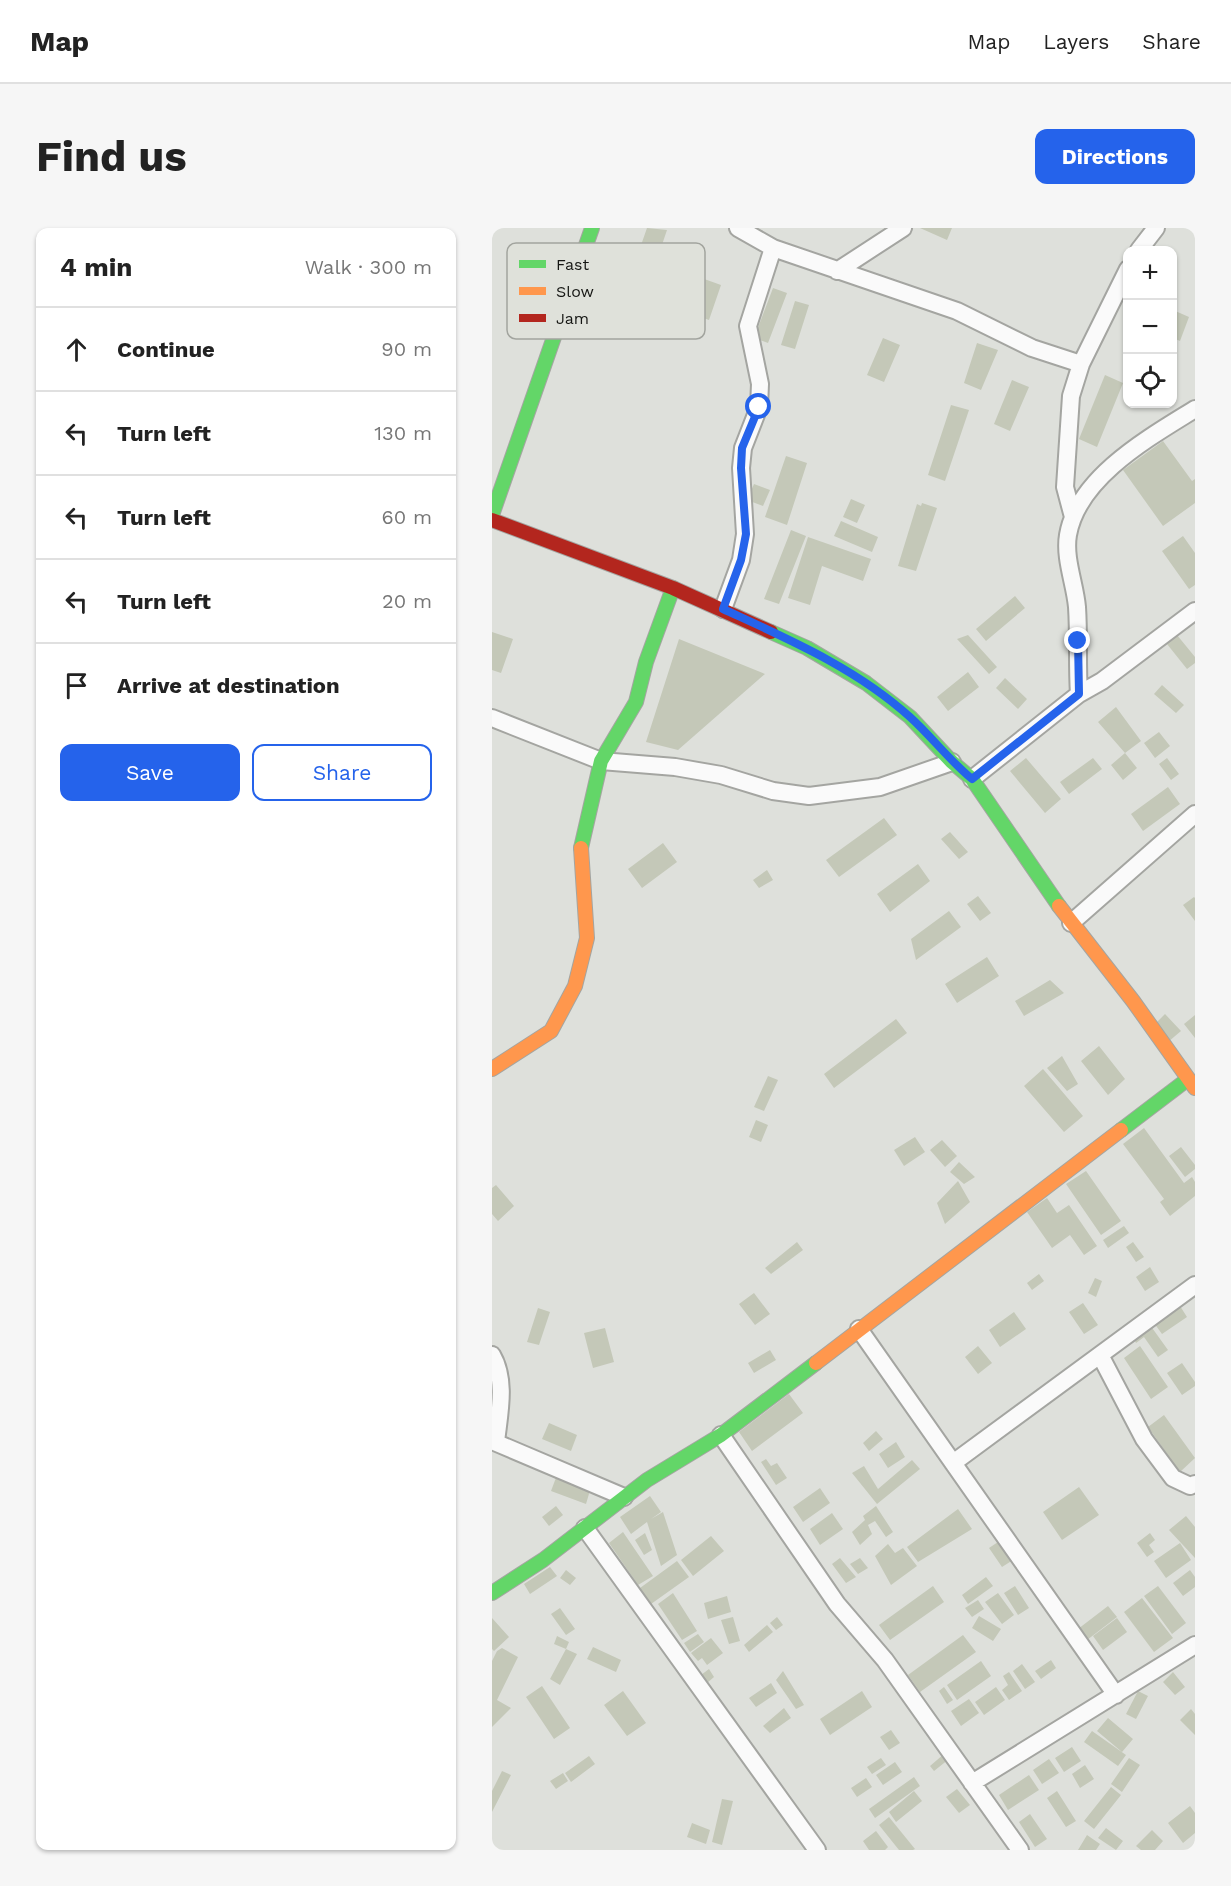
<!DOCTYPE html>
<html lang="en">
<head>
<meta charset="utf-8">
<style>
  :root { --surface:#fff; --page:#f6f6f6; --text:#222; --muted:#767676; --line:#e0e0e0; --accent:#2563eb }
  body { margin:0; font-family:"Work Sans",sans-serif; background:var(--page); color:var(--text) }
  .controls { position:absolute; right:18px; top:18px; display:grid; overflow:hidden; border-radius:12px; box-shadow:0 2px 4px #0004 }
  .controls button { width:54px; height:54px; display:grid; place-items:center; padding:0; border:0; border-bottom:2px solid var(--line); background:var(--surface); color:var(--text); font:30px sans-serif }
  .stop { position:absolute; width:18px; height:18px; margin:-14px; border:4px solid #2563eb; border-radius:50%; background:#fff }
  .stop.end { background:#2563eb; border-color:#fff; box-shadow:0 2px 6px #0008 }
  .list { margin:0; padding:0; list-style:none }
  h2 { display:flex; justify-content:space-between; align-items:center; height:78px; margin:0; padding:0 24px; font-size:26px }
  h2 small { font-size:20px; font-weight:400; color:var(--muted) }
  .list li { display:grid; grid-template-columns:39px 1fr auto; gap:18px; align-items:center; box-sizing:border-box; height:84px; padding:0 24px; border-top:2px solid var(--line) }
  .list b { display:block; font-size:22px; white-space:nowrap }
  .list em { font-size:20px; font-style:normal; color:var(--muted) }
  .actions { display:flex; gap:12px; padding:18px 24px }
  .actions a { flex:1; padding:14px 0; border:2px solid var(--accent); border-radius:12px; text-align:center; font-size:21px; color:var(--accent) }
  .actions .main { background:var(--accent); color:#fff }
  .icon { flex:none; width:33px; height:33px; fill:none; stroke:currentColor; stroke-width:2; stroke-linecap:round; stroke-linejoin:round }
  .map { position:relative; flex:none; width:703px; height:1622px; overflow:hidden; border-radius:12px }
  header { display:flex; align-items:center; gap:36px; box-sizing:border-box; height:84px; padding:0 30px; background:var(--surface); border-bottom:2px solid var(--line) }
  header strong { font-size:28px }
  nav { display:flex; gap:33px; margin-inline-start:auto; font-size:21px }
  .intro { display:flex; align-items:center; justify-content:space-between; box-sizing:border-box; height:144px; padding:0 36px }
  h1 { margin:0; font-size:42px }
  .button { padding:15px 27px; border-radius:12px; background:var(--accent); color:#fff; font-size:21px; font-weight:700 }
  main { display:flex; gap:36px; padding:0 36px }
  aside { flex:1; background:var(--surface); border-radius:12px; box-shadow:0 2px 4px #0004 }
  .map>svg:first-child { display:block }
</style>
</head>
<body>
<header>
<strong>Map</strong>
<nav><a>Map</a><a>Layers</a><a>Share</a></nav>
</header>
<div class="intro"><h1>Find us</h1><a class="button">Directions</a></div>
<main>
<aside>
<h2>4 min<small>Walk · 300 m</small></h2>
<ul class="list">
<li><svg class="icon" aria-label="ahead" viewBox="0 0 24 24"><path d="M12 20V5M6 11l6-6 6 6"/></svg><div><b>Continue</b></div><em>90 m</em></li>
<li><svg class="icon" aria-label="left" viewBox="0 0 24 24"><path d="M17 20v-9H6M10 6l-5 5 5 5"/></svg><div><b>Turn left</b></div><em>130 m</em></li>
<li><svg class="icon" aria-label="left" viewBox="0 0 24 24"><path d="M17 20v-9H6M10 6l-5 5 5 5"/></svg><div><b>Turn left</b></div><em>60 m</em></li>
<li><svg class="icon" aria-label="left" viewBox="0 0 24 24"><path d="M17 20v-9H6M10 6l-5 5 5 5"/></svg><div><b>Turn left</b></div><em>20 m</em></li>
<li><svg class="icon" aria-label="arrive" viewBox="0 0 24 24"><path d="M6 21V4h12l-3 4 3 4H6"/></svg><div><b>Arrive at destination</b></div></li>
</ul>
<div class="actions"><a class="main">Save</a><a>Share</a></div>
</aside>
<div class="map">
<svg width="703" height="1622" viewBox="0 0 703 1622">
  <rect width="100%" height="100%" fill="#dee0db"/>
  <path fill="#c4c8b8" d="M 155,0 L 175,2 L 153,67 L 134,60 Z
    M 428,0 L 460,0 L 455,12 Z
    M 201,47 L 229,57 L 217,92 L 189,82 Z
    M 281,60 L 295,65 L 276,115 L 262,110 Z
    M 303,73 L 317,77 L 303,121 L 289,117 Z
    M 681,82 L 697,89 L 688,113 L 681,110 Z
    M 391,110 L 408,117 L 392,154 L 375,147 Z
    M 485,115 L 506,122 L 489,162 L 472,155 Z
    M 613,147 L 631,155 L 605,219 L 587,211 Z
    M 520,152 L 537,159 L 518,203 L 502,196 Z
    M 459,177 L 477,182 L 453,253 L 436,247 Z
    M 671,213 L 700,253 L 703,251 L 703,275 L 671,298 L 631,242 Z
    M 294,228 L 315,235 L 295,297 L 273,289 Z
    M 262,256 L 278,262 L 271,278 L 255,272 Z
    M 359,271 L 373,277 L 365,295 L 351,289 Z
    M 430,275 L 445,280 L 424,343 L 406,338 L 425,276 L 429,278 Z
    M 349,293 L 386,309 L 380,324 L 342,308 Z
    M 299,302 L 314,308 L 287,376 L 272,371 Z
    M 691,308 L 703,325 L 703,357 L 697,361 L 670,323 Z
    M 316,309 L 379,331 L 371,353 L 330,338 L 318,377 L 296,370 Z
    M 523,368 L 533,380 L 494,413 L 484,401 Z
    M 0,404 L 21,411 L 9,445 L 0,442 Z
    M 476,407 L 505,439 L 497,446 L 465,411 Z
    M 685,407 L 703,429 L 703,435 L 695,441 L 675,416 Z
    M 187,411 L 273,446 L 186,522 L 154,514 Z
    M 476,444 L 487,459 L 456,483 L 445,469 Z
    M 513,450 L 535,471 L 526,481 L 504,460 Z
    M 670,457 L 692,477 L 684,485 L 662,466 Z
    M 624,479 L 649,513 L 633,525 L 606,494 Z
    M 667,504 L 678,518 L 663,530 L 652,515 Z
    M 633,525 L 645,540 L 631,552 L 619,537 Z
    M 534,530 L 569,571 L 553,585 L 518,543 Z
    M 601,530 L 610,541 L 577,566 L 568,554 Z
    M 675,530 L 687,546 L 679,552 L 667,536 Z
    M 676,559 L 688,576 L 651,603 L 639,586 Z
    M 392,590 L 405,607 L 347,649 L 334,632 Z
    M 458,604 L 476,624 L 467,631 L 449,611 Z
    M 171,615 L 185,634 L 150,660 L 136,641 Z
    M 426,636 L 438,653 L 398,684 L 385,666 Z
    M 275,642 L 281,652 L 267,660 L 261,652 Z
    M 486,668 L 499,685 L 488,693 L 475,676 Z
    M 702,669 L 703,670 L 703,693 L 691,677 Z
    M 457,683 L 469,699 L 424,732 L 419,711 Z
    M 495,729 L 507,748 L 465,775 L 453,756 Z
    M 558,752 L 572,765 L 532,788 L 523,773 Z
    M 673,786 L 689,803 L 676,814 L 661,798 Z
    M 703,787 L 703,810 L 692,796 Z
    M 404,791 L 415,805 L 342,860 L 332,846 Z
    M 607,818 L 633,851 L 616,867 L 589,833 Z
    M 570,828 L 586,856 L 575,863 L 555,840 Z
    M 551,841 L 591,888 L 572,904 L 532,858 Z
    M 276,848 L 286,852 L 272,883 L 262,879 Z
    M 264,892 L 276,897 L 269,914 L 257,909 Z
    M 652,900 L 692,955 L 700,949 L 703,954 L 703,968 L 678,988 L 668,974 L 672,971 L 631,916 Z
    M 423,909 L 433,924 L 412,938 L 402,922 Z
    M 450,912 L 465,928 L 453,939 L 438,922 Z
    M 689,919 L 703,937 L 703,941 L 693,949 L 677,928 Z
    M 467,934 L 483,949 L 472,956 L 458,944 Z
    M 594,943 L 629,993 L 609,1007 L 574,956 Z
    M 466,953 L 478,974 L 453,996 L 445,975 Z
    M 4,957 L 22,978 L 6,993 L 0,986 L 0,960 Z
    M 555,970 L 565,985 L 577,977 L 605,1018 L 592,1027 L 578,1007 L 560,1020 L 535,984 Z
    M 632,998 L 637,1005 L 616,1020 L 611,1012 Z
    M 305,1014 L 311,1022 L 279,1046 L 273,1040 Z
    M 641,1014 L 652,1029 L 644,1034 L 634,1019 Z
    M 658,1039 L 667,1054 L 653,1063 L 644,1049 Z
    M 547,1046 L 552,1053 L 540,1062 L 535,1055 Z
    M 603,1050 L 610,1053 L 604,1069 L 596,1065 Z
    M 262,1065 L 278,1086 L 263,1097 L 247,1076 Z
    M 591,1075 L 606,1097 L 592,1106 L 577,1084 Z
    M 688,1078 L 695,1089 L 670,1106 L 662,1095 Z
    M 46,1080 L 58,1084 L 47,1117 L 35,1114 Z
    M 522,1084 L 534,1101 L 508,1119 L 497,1102 Z
    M 658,1097 L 676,1122 L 666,1129 L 652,1109 L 644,1115 L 641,1109 Z
    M 113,1100 L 122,1134 L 101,1140 L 92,1105 Z
    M 486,1118 L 500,1135 L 486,1146 L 473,1129 Z
    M 648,1118 L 676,1159 L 659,1171 L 632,1130 Z
    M 278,1122 L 284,1132 L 262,1145 L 256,1135 Z
    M 690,1135 L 703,1154 L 703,1158 L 690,1167 L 675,1145 Z
    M 297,1166 L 311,1185 L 260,1223 L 247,1204 Z
    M 672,1187 L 703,1230 L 688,1244 L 656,1199 Z
    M 57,1195 L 85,1207 L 79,1223 L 50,1211 Z
    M 384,1203 L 391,1211 L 377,1223 L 371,1215 Z
    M 404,1214 L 413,1229 L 396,1240 L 387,1226 Z
    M 274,1231 L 279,1238 L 285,1235 L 295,1250 L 284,1257 L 269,1234 Z
    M 420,1232 L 428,1241 L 385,1276 L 360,1245 L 372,1238 L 386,1261 Z
    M 65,1247 L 99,1259 L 94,1276 L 59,1263 Z
    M 587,1259 L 607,1287 L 570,1312 L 551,1284 Z
    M 328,1260 L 338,1275 L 311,1294 L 301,1279 Z
    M 158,1268 L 169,1284 L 159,1291 L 171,1284 L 185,1327 L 169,1338 L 155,1294 L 139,1306 L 128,1289 Z
    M 64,1278 L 71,1287 L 57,1298 L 50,1289 Z
    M 384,1278 L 401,1304 L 394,1309 L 383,1293 L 376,1297 L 380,1306 L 368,1317 L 360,1304 L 373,1292 L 371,1288 Z
    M 466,1281 L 480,1301 L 426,1334 L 415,1319 Z
    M 340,1285 L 351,1301 L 328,1317 L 318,1301 Z
    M 694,1288 L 703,1299 L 703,1330 L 677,1302 Z
    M 131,1304 L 161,1348 L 146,1357 L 117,1315 Z
    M 153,1305 L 160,1322 L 152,1327 L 143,1312 Z
    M 658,1305 L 663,1312 L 657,1317 L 662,1324 L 655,1329 L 645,1315 Z
    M 219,1308 L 232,1323 L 201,1348 L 189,1332 Z
    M 509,1312 L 521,1332 L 510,1339 L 497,1320 Z
    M 688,1315 L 699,1332 L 674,1350 L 662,1333 Z
    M 396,1316 L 403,1325 L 411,1320 L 425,1338 L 399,1357 L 383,1328 Z
    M 348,1330 L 364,1349 L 354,1355 L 340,1336 Z
    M 368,1330 L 376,1340 L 366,1346 L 358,1336 Z
    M 185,1333 L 197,1349 L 159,1376 L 148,1360 Z
    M 58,1339 L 65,1348 L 38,1366 L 32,1356 Z
    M 74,1342 L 84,1350 L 78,1357 L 68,1350 Z
    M 698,1342 L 703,1349 L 703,1359 L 691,1368 L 681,1355 Z
    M 494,1349 L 501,1358 L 476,1376 L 470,1367 Z
    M 441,1358 L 452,1374 L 398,1412 L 387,1397 Z
    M 523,1358 L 537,1380 L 526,1387 L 512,1365 Z
    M 666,1358 L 694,1395 L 680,1406 L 652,1368 Z
    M 181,1365 L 205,1403 L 190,1412 L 166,1376 Z
    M 506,1365 L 522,1387 L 510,1396 L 493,1374 Z
    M 235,1368 L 239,1384 L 216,1391 L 212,1375 Z
    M 650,1370 L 681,1410 L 662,1424 L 632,1384 Z
    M 486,1372 L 492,1381 L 480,1389 L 473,1380 Z
    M 616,1378 L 625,1389 L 595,1412 L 586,1401 Z
    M 68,1380 L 83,1401 L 74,1407 L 59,1386 Z
    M 487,1388 L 509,1401 L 501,1413 L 480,1400 Z
    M 241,1389 L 248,1413 L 237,1416 L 229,1392 Z
    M 285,1389 L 291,1397 L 284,1402 L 278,1395 Z
    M 0,1390 L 17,1409 L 2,1423 L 0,1421 Z
    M 625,1390 L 635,1404 L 611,1422 L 601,1408 Z
    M 275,1397 L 281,1404 L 257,1424 L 252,1417 Z
    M 206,1406 L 212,1414 L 198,1424 L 192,1415 Z
    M 471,1407 L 484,1424 L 428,1464 L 416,1447 Z
    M 65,1408 L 77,1414 L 74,1421 L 62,1416 Z
    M 219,1410 L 231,1425 L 215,1437 L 210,1430 L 206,1433 L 199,1425 Z
    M 101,1419 L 129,1432 L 124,1444 L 95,1431 Z
    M 10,1420 L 26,1429 L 5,1472 L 19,1480 L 0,1499 L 0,1433 L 5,1423 Z
    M 74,1421 L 85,1426 L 68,1457 L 58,1451 Z
    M 559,1432 L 564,1440 L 549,1451 L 543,1443 Z
    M 489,1433 L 499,1448 L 465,1472 L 455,1457 Z
    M 530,1436 L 543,1454 L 533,1461 L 521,1443 Z
    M 217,1441 L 222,1449 L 215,1455 L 209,1447 Z
    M 291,1443 L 312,1477 L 304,1481 L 284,1452 Z
    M 517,1444 L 530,1463 L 517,1472 L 510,1462 L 516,1457 L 511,1448 Z
    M 681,1444 L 693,1459 L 683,1467 L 671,1454 Z
    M 279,1455 L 285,1465 L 264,1479 L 257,1470 Z
    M 50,1458 L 78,1500 L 62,1511 L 34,1469 Z
    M 452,1459 L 461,1472 L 455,1476 L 447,1463 Z
    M 504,1459 L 513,1472 L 492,1487 L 483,1474 Z
    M 131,1463 L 154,1495 L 135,1508 L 112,1477 Z
    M 370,1463 L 380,1479 L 338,1507 L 328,1491 Z
    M 646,1463 L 656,1468 L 644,1491 L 634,1486 Z
    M 477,1471 L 487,1485 L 469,1498 L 459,1483 Z
    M 292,1480 L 299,1490 L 278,1505 L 271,1498 Z
    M 699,1481 L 703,1486 L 703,1507 L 688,1492 Z
    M 616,1490 L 641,1511 L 630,1524 L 605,1503 Z
    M 399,1502 L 408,1515 L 397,1522 L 388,1509 Z
    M 600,1503 L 634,1527 L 626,1538 L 592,1514 Z
    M 580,1519 L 589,1533 L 572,1544 L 563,1530 Z
    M 452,1526 L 457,1531 L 442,1543 L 438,1538 Z
    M 97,1528 L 103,1536 L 79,1554 L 73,1545 Z
    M 389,1530 L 394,1537 L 380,1546 L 375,1539 Z
    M 637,1530 L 648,1537 L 630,1564 L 619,1556 Z
    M 557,1531 L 567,1545 L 550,1556 L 541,1542 Z
    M 403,1534 L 410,1544 L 391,1557 L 384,1547 Z
    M 593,1537 L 602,1551 L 588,1560 L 580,1546 Z
    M 10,1543 L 19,1547 L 0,1584 L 0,1563 Z
    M 71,1545 L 76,1553 L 64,1561 L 58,1553 Z
    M 537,1547 L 547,1562 L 516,1582 L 507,1567 Z
    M 422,1549 L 428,1558 L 383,1590 L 377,1581 Z
    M 374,1550 L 380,1559 L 365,1569 L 359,1560 Z
    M 619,1559 L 629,1567 L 602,1601 L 592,1593 Z
    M 465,1561 L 478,1577 L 467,1585 L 454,1569 Z
    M 422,1563 L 430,1573 L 404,1594 L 397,1584 Z
    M 565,1563 L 584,1593 L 574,1599 L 555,1570 Z
    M 230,1571 L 241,1573 L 230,1617 L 220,1614 Z
    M 698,1578 L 703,1585 L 703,1605 L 691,1615 L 676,1595 Z
    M 538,1586 L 555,1611 L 543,1619 L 527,1594 Z
    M 397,1589 L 423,1621 L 421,1622 L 407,1622 L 387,1597 Z
    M 200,1595 L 218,1602 L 214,1616 L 195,1609 Z
    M 614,1600 L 631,1613 L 624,1622 L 606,1610 Z
    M 660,1602 L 671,1613 L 663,1622 L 649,1622 L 644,1618 Z
    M 384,1603 L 396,1619 L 393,1622 L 377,1622 L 371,1613 Z
    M 595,1607 L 608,1616 L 604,1622 L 586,1622 Z"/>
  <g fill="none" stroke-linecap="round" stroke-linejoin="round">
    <g stroke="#a4a5a1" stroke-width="20">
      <path id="street" d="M 246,0 L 281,20 L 465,83 L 540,120 L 589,136
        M 647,22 L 664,0
        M 345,43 L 411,0
        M 581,289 L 573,259 L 579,168 L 589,136 L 636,41
        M 231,381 L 249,332 L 253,306 L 249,240 L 251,220 L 267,179 L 268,156 L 256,98 L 281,20
        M 587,466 C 585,437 587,409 585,379 C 583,356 572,330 576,307 C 586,249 658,209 703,181
        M 0,490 L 109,533 L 183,539 L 229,547 L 281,563 L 317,568 L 388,559 L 460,534
        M 480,551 L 587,466 L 610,453 L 703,383
        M 579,695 L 703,586
        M 367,1101 L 624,1467
        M 0,1127 C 15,1153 7,1186 4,1214
        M 608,1127 L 652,1211 L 681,1250 L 698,1258 L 703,1256
        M 229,1207 L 345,1376 L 393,1432 L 528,1622
        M 0,1213 L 132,1269
        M 461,1235 L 703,1057
        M 93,1300 L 325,1622
        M 480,1555 L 703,1417"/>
    </g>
    <g stroke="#a4a5a1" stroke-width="16">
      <path id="fast" d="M 0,287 L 100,0
        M 279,404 L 315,420 L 374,455 L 418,489 L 460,534 L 480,551 L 567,678
        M 89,620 L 109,533 L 144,474 L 154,434 L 181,360
        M 629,902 L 696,851
        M 0,1365 L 51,1332 L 155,1252 L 229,1207 L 324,1135"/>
    </g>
    <g stroke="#a4a5a1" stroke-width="16">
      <path id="slow" d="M 567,678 L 641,773 L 703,860
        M 0,841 L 59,803 L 83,758 L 95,710 L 89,620
        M 324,1135 L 629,902"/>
    </g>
    <g stroke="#a4a5a1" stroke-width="16">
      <path id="jam" d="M 0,292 L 181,360 L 279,404"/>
    </g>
    <use href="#street" stroke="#fafafa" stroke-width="16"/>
    <use href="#fast" stroke="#63d668" stroke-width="14"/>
    <use href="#slow" stroke="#ff974d" stroke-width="14"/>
    <use href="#jam" stroke="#b3261e" stroke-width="14"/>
  </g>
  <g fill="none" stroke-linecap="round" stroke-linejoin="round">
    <path stroke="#2563eb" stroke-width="8" d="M 267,179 L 250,220 L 249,240 L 254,306 L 249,332 L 231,381 C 296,411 364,440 418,489 C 440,509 457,532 480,551 L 587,466 L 586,413"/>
  </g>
  <rect x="15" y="15" width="198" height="96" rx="9" fill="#dfe1da" stroke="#a2a49e" stroke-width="1.5"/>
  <rect x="27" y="32" width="27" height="8" fill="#63d668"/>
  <rect x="27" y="59" width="27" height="8" fill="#ff974d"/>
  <rect x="27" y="86" width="27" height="8" fill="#b3261e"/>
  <g font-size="16" fill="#151613">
    <text x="64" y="42">Fast</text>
    <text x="64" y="69">Slow</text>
    <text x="64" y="96">Jam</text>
  </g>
</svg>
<div class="controls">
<button>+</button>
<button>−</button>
<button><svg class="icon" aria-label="locate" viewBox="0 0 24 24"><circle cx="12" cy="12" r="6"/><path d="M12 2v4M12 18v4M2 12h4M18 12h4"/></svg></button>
</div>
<div class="stop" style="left:267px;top:179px"></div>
<div class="stop end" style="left:586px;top:413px"></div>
</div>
</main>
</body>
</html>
